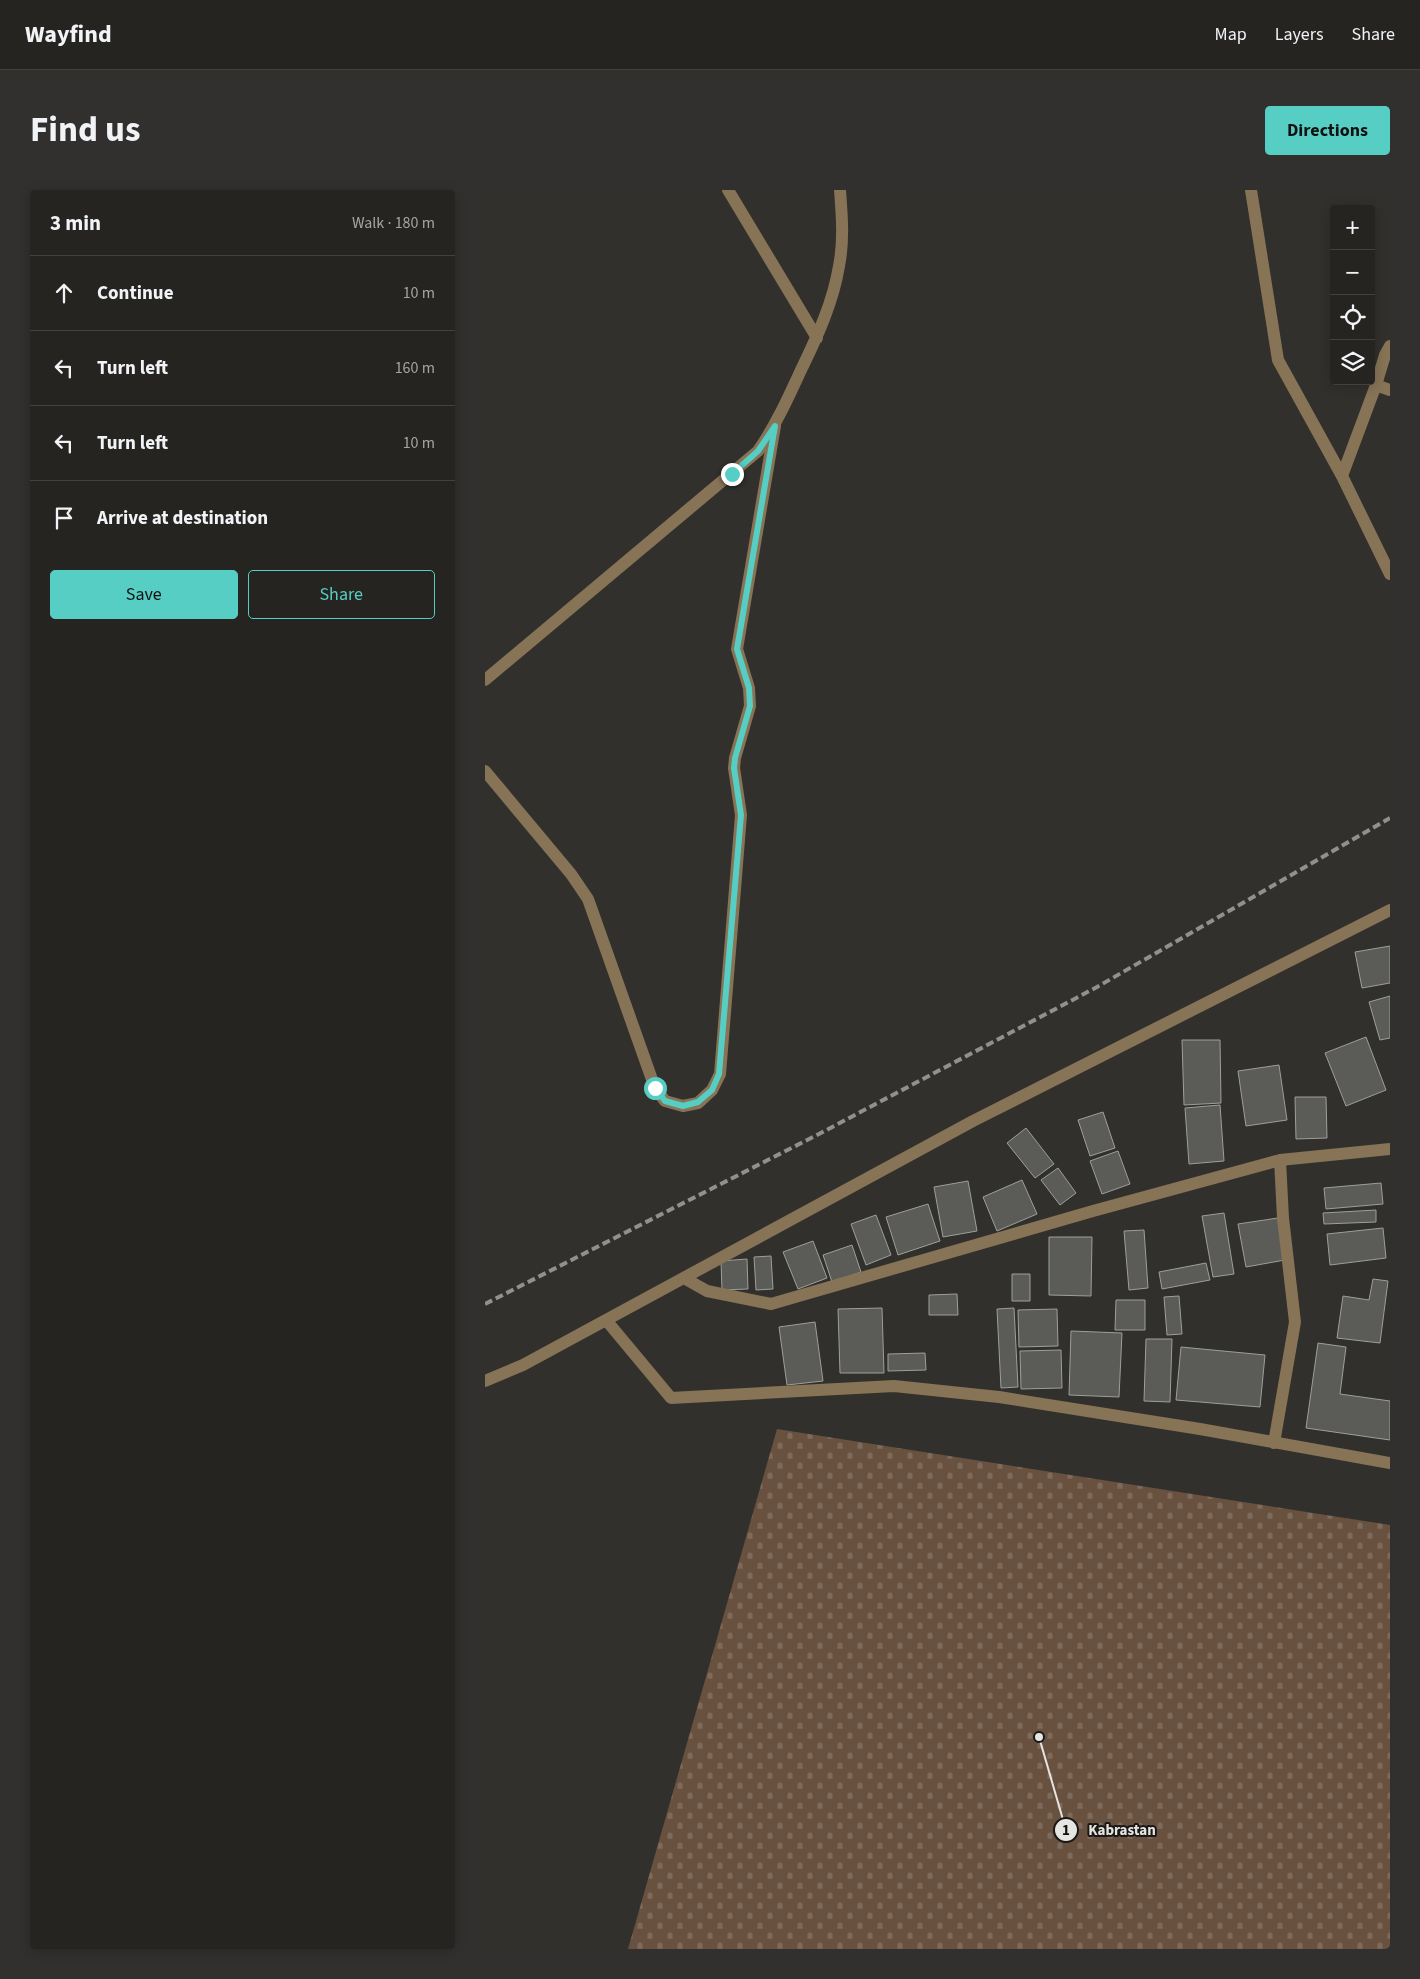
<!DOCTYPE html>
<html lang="en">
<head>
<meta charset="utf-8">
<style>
  :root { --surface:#252421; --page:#31302e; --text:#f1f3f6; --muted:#a3a4a5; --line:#42413f; --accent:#56cec3 }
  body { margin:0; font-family:"Source Sans 3",sans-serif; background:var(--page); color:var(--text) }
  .controls { position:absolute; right:15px; top:15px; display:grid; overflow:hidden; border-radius:5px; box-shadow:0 2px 12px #0003 }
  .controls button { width:45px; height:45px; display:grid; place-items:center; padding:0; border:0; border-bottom:1px solid var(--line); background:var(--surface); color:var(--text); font:25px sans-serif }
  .stop { position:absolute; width:15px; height:15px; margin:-11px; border:4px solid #56cec3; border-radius:50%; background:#fff }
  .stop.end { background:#56cec3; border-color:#fff; box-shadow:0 1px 5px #0008 }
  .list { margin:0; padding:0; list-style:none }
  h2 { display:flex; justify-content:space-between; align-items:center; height:65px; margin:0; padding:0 20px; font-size:21px }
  h2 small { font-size:16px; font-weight:400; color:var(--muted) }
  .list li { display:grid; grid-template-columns:32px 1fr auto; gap:15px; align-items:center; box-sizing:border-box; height:75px; padding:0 20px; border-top:1px solid var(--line) }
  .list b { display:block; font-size:19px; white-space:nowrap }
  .list em { font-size:16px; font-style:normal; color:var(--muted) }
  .actions { display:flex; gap:10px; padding:15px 20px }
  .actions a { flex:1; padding:11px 0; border:1px solid var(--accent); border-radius:5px; text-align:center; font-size:18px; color:var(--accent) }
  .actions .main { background:var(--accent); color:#111 }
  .icon { flex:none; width:28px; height:28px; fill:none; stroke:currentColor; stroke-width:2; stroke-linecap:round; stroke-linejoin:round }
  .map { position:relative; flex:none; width:905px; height:1759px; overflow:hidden; border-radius:5px }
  header { display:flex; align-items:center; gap:30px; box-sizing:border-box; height:70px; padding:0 25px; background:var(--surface); border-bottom:1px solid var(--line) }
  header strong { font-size:24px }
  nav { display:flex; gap:28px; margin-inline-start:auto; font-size:18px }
  .intro { display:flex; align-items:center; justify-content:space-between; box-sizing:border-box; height:120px; padding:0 30px }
  h1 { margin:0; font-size:35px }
  .button { padding:12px 22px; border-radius:5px; background:var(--accent); color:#111; font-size:18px; font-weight:700 }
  main { display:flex; gap:30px; padding:0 30px }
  aside { flex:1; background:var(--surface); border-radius:5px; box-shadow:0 2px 12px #0003 }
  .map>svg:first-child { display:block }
</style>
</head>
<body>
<header>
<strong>Wayfind</strong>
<nav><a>Map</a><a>Layers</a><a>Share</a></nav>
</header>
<div class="intro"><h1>Find us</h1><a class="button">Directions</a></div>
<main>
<aside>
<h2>3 min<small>Walk · 180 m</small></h2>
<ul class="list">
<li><svg class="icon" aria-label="ahead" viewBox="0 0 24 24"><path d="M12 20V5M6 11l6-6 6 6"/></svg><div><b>Continue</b></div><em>10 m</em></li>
<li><svg class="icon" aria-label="left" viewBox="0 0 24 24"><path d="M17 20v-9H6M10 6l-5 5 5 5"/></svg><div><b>Turn left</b></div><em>160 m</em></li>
<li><svg class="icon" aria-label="left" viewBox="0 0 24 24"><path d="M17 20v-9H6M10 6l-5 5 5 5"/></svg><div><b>Turn left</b></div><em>10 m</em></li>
<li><svg class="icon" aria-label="arrive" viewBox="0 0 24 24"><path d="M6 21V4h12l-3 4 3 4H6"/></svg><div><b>Arrive at destination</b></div></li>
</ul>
<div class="actions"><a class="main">Save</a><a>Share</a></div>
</aside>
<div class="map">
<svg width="905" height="1759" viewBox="0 0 905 1759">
  <defs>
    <pattern id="cemetery-stones" width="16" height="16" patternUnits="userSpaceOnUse" patternTransform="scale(1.25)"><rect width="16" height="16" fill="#695140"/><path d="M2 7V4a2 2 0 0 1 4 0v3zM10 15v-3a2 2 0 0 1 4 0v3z" fill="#7e6a5b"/></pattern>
  </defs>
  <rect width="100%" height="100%" fill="#31302c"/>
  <path fill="url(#cemetery-stones)" d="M 292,1239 L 905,1335 L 905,1759 L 143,1759 Z"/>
  <path fill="#5b5c57" stroke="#9e9f9a" d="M 905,756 L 905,793 L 877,798 L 870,762 Z
    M 905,806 L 905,848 L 895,850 L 884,812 Z
    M 881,847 L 901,900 L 861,916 L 840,863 Z
    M 697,850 L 735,850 L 736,913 L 699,915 Z
    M 794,875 L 802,930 L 761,936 L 753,881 Z
    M 810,907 L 841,907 L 842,948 L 811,949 Z
    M 735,915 L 739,971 L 704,974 L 700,918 Z
    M 618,922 L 630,958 L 605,966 L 593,930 Z
    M 541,938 L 569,974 L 550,988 L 522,953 Z
    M 633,961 L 645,994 L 617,1004 L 605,971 Z
    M 573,978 L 591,1003 L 575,1015 L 556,990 Z
    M 537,990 L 552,1024 L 512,1041 L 498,1007 Z
    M 483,991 L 492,1041 L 458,1047 L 449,997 Z
    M 896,993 L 898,1014 L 841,1019 L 839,998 Z
    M 443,1014 L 455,1051 L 413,1065 L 401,1027 Z
    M 891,1020 L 891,1032 L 839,1034 L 838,1023 Z
    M 739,1023 L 749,1084 L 728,1087 L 717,1026 Z
    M 391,1025 L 406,1065 L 381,1075 L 366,1034 Z
    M 793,1028 L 800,1070 L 761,1077 L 753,1034 Z
    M 898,1038 L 901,1068 L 845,1075 L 842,1044 Z
    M 659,1040 L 663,1098 L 644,1100 L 639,1041 Z
    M 564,1047 L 607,1047 L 606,1106 L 564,1105 Z
    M 328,1051 L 342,1088 L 313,1099 L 298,1062 Z
    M 367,1055 L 376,1082 L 347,1092 L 338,1065 Z
    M 286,1066 L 288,1099 L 271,1100 L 269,1067 Z
    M 262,1069 L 263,1099 L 237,1100 L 236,1071 Z
    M 721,1073 L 725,1090 L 677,1099 L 674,1082 Z
    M 527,1084 L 545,1084 L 545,1111 L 527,1111 Z
    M 888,1089 L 903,1091 L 895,1153 L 852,1148 L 858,1106 L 884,1110 Z
    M 472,1104 L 473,1125 L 444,1125 L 444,1105 Z
    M 694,1106 L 697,1144 L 682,1145 L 679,1107 Z
    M 631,1110 L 660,1110 L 660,1140 L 630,1140 Z
    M 397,1118 L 399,1183 L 355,1183 L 353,1119 Z
    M 529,1118 L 533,1197 L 516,1198 L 512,1119 Z
    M 572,1119 L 573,1156 L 534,1157 L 533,1120 Z
    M 330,1132 L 338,1191 L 302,1195 L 294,1137 Z
    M 586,1141 L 637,1143 L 634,1207 L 584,1205 Z
    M 661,1149 L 687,1149 L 685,1212 L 659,1211 Z
    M 833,1153 L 861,1157 L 855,1204 L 905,1211 L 905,1250 L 821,1238 Z
    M 696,1157 L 780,1165 L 775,1217 L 691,1210 Z
    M 576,1160 L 577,1198 L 536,1199 L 535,1161 Z
    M 440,1163 L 441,1180 L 403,1181 L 403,1164 Z"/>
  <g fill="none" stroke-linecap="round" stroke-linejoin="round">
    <path stroke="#877356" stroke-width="12" d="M 243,0 L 332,148
      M 766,0 L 793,170 L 857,286 L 905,384
      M 891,195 L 905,200
      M 857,286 L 891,195 L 900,165 L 905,156
      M 0,490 L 273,261 C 291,235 303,208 316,180 C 332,147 348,113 354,76 C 359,51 357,26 355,0
      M 0,581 L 86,684 L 103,709 L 170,898 L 180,911 L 198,916 L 213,913 L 227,900 L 235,884 L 256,625 L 249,578 L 250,568 L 265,516 L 264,498 L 252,459 L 290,236
      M 199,1088 L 222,1101 L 286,1114 L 608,1021 L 795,970 L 905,959
      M 121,1130 L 186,1208 L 409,1196 L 514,1207 L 715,1239 L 905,1273
      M 0,1191 L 38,1175 L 488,931 L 905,720
      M 789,1253 L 810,1132 L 798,1028 L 795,970"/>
    <path stroke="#90908c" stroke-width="4" stroke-dasharray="8 4" stroke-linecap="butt" d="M 0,1114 L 332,945 L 612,797 L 905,628"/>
  </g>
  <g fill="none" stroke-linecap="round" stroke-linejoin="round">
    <path stroke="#56cec3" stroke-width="6" d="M 170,898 L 180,911 L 198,916 L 213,912 L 227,900 L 234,884 L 256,625 L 249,578 L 250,568 L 265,516 L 264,498 L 252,459 L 290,236 L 273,261 L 247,284"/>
  </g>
  <path fill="none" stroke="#e5e5e2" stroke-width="2" d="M554 1547L581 1640"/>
  <g fill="#e5e5e2" stroke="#191816" stroke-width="2">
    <circle cx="554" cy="1547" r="5"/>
    <circle cx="581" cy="1640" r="12"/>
  </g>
  <g font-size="15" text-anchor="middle" font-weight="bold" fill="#111">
    <text x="581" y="1645">1</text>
  </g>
  <g font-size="15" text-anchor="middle" font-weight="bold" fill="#e5e5e2" stroke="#191816" stroke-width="4" stroke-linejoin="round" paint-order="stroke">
    <text x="637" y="1645">Kabrastan</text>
  </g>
</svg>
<div class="controls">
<button>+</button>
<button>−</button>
<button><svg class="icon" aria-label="locate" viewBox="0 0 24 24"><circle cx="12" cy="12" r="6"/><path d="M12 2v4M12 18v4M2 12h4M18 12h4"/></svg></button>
<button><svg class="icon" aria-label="layers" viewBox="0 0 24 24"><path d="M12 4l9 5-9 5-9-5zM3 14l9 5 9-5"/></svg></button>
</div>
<div class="stop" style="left:170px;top:898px"></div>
<div class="stop end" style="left:247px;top:284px"></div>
</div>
</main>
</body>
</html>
